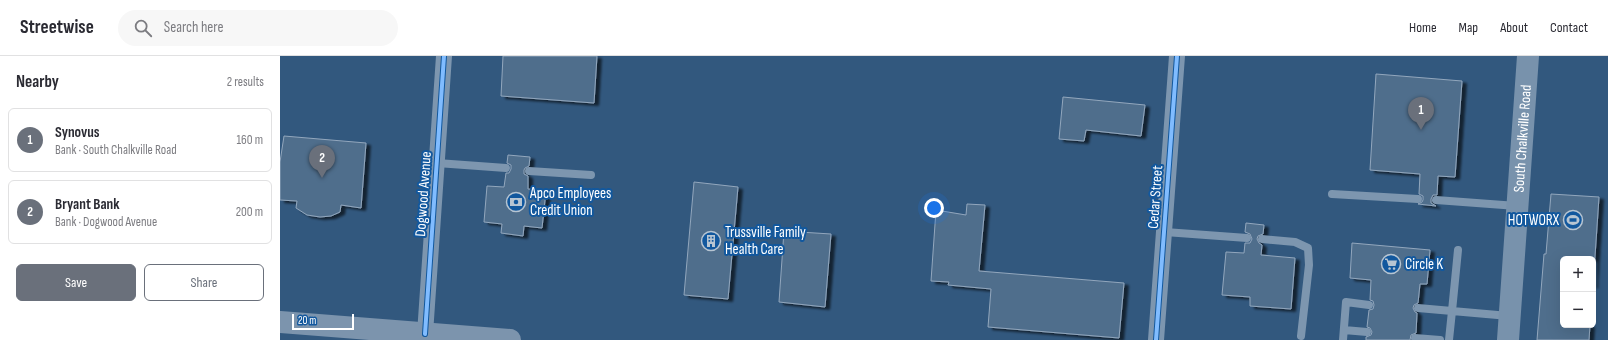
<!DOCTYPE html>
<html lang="en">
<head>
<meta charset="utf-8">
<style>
  :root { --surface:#fff; --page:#f7f7f7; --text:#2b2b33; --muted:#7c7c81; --line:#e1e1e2; --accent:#6a707b }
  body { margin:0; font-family:"Sofia Sans Condensed",sans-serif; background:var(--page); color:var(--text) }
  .controls { position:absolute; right:12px; bottom:12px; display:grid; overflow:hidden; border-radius:6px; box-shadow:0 4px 16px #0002 }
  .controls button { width:36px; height:36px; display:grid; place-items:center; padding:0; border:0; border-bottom:1px solid var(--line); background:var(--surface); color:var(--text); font:20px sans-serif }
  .scale { position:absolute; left:12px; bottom:10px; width:62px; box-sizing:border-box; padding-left:4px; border:2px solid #fff; border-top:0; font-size:11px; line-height:14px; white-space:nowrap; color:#fff; -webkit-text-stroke:3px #12589e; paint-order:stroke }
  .you { position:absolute; left:654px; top:152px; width:14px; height:14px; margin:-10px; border:3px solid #fff; border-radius:50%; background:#1a73e8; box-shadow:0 0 0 6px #1a73e833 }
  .badge { display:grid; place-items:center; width:26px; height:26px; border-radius:50%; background:var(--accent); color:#fff; font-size:13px; font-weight:700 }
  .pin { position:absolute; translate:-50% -33px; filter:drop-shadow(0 1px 2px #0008) }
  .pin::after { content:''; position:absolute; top:21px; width:14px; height:12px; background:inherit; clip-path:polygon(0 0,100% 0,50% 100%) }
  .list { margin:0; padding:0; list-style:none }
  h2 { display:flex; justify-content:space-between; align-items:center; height:52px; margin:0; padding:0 16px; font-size:17px }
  h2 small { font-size:13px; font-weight:400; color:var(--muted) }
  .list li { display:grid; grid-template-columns:26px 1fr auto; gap:12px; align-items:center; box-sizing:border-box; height:64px; margin:0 8px 8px; padding:0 8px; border:1px solid var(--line); border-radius:6px }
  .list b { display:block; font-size:15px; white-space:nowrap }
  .list p { margin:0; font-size:13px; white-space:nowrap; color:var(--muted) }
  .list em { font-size:13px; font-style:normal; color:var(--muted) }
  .actions { display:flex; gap:8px; padding:12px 16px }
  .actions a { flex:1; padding:9px 0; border:1px solid var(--accent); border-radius:6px; text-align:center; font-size:14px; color:var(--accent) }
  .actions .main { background:var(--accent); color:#fff }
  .icon { flex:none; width:22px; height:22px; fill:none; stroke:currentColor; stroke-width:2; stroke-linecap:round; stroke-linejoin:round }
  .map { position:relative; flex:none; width:1328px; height:284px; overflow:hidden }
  header { display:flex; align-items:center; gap:24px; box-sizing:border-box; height:56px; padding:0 20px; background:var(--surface); border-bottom:1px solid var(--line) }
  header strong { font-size:19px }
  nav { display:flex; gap:22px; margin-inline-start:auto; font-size:14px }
  .search { width:280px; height:36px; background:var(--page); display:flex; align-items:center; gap:10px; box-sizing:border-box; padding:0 14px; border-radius:22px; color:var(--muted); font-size:15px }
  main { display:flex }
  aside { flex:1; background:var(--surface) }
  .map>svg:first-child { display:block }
</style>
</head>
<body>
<header>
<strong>Streetwise</strong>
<div class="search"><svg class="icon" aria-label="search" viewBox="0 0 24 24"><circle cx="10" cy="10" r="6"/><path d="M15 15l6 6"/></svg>Search here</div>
<nav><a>Home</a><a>Map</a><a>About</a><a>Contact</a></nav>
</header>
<main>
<aside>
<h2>Nearby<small>2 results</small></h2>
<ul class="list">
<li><span class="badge">1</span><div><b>Synovus</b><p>Bank · South Chalkville Road</p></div><em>160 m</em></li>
<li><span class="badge">2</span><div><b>Bryant Bank</b><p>Bank · Dogwood Avenue</p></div><em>200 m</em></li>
</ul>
<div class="actions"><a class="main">Save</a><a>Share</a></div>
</aside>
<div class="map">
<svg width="1328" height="284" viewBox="0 0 1328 284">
  <defs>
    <filter id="shadow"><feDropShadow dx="4.5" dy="2.5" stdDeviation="1" flood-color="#0009"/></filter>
  </defs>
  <rect width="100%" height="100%" fill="#32587e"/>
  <path fill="#506e8c" stroke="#92a7bd" filter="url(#shadow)" d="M 223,0 L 317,0 L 314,47 L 221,40 Z
    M 1096,18 L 1182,25 L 1175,121 L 1158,120 L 1157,139 L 1153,139 L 1151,143 L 1151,147 L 1156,150 L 1138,148 L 1142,146 L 1143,144 L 1143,140 L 1139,138 L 1140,118 L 1090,114 Z
    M 783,41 L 865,49 L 861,80 L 806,74 L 804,85 L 779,83 Z
    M 4,80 L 86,87 L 81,152 L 61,149 L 60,156 L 51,160 L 40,161 L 27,159 L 16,152 L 17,145 L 0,144 L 0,106 Z
    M 228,99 L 250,101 L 249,110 L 245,112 L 244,114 L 244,118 L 248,120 L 248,133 L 266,135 L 262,172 L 244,170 L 243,180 L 221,177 L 222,168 L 204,166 L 207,130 L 224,131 L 226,117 L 229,117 L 231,113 L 231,109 L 227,107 Z
    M 414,126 L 458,131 L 448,243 L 404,239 Z
    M 1271,138 L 1319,141 L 1313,230 L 1313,203 L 1283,203 L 1283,269 L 1310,269 L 1309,284 L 1257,284 L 1264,198 L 1266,198 Z
    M 687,148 L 705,149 L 699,215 L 844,227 L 839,282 L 708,271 L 711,233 L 668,229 L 669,226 L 651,225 L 656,154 L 686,159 Z
    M 966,167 L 984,169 L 983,178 L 978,180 L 977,183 L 979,187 L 982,189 L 981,199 L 1015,202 L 1011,253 L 970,250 L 970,241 L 942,239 L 946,196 L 964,197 L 965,187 L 970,187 L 972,183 L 970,178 L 965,176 Z
    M 504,175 L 551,178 L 545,251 L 499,246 Z
    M 1072,187 L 1150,194 L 1147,228 L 1140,228 L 1138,247 L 1134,249 L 1133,252 L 1135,256 L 1137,257 L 1136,277 L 1131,279 L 1130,284 L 1086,284 L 1086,281 L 1091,279 L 1092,276 L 1090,272 L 1087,271 L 1089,254 L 1093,253 L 1094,249 L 1093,245 L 1090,244 L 1091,224 L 1070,222 Z"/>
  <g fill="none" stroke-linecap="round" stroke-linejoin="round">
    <path stroke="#7d96af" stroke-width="8" d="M 157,107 L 226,112
      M 249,115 L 311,119
      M 1052,138 L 1138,143
      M 1156,144 L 1237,150
      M 885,176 L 967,182
      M 982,183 L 1015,186 L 1028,192 L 1029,209 L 1021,280
      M 1138,252 L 1172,255 L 1178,194
      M 1064,274 L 1087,276
      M 1135,282 L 1160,284
      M 1063,284 L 1066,246 L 1089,249
      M 1169,284 L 1172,255 L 1229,260"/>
    <path stroke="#7d96af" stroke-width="16" d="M 145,278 L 164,0
      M 876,284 L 897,0"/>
    <path stroke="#7892ac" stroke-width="22" id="s1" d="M 1228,284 L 1248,0"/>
    <path stroke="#7c94ad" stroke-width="22" d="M 0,266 L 230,284"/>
    <g stroke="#12589e" stroke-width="6">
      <path id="cycleway" d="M 145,278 L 164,0
        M 876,284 L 897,0"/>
    </g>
    <use href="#cycleway" stroke="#80bcff" stroke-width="4"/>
  </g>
  <defs>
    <g id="bank-ring" transform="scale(1)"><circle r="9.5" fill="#12589e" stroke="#b7c5d2" stroke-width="1.5"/><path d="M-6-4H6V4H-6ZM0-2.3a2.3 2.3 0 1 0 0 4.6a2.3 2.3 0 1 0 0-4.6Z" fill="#b7c5d2"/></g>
    <g id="stadium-ring" transform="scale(1)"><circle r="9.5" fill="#12589e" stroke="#b7c5d2" stroke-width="1.5"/><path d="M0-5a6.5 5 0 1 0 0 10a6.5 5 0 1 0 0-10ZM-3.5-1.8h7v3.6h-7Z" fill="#b7c5d2"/></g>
    <g id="building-ring" transform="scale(1)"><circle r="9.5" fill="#12589e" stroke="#b7c5d2" stroke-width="1.5"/><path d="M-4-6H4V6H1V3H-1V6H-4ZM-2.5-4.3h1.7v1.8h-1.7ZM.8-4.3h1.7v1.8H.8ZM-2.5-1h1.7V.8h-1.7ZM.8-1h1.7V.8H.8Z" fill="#b7c5d2"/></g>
    <g id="supermarket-ring" transform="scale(1)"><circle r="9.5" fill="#12589e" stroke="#b7c5d2" stroke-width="1.5"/><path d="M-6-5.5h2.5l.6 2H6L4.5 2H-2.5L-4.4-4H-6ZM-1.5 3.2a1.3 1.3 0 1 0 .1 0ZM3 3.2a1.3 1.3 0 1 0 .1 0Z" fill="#b7c5d2"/></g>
  </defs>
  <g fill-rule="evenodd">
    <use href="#bank-ring" x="236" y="146"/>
    <use href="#stadium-ring" x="1293" y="164"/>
    <use href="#building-ring" x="431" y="185"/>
    <use href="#supermarket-ring" x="1111" y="208"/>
  </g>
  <g text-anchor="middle" stroke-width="4" stroke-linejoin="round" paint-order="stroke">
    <g font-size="15" fill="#fff" stroke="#12589e">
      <text dy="5" stroke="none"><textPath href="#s1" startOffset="202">South Chalkville Road</textPath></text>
      <text transform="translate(143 138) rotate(-86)" y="5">Dogwood Avenue</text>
      <text transform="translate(875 141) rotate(-86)" y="5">Cedar Street</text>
    </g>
    <g font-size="15" fill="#fff" stroke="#12589e" text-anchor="start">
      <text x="250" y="142">Apco Employees<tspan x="250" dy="17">Credit Union</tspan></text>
      <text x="1279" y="169" text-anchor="end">HOTWORX</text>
      <text x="445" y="181">Trussville Family<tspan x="445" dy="17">Health Care</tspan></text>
      <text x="1125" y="213">Circle K</text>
    </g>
  </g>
</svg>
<div class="controls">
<button>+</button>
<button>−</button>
</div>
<div class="scale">20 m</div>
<div class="you"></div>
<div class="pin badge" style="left:1141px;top:74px">1</div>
<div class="pin badge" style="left:42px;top:122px">2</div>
</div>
</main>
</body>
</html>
